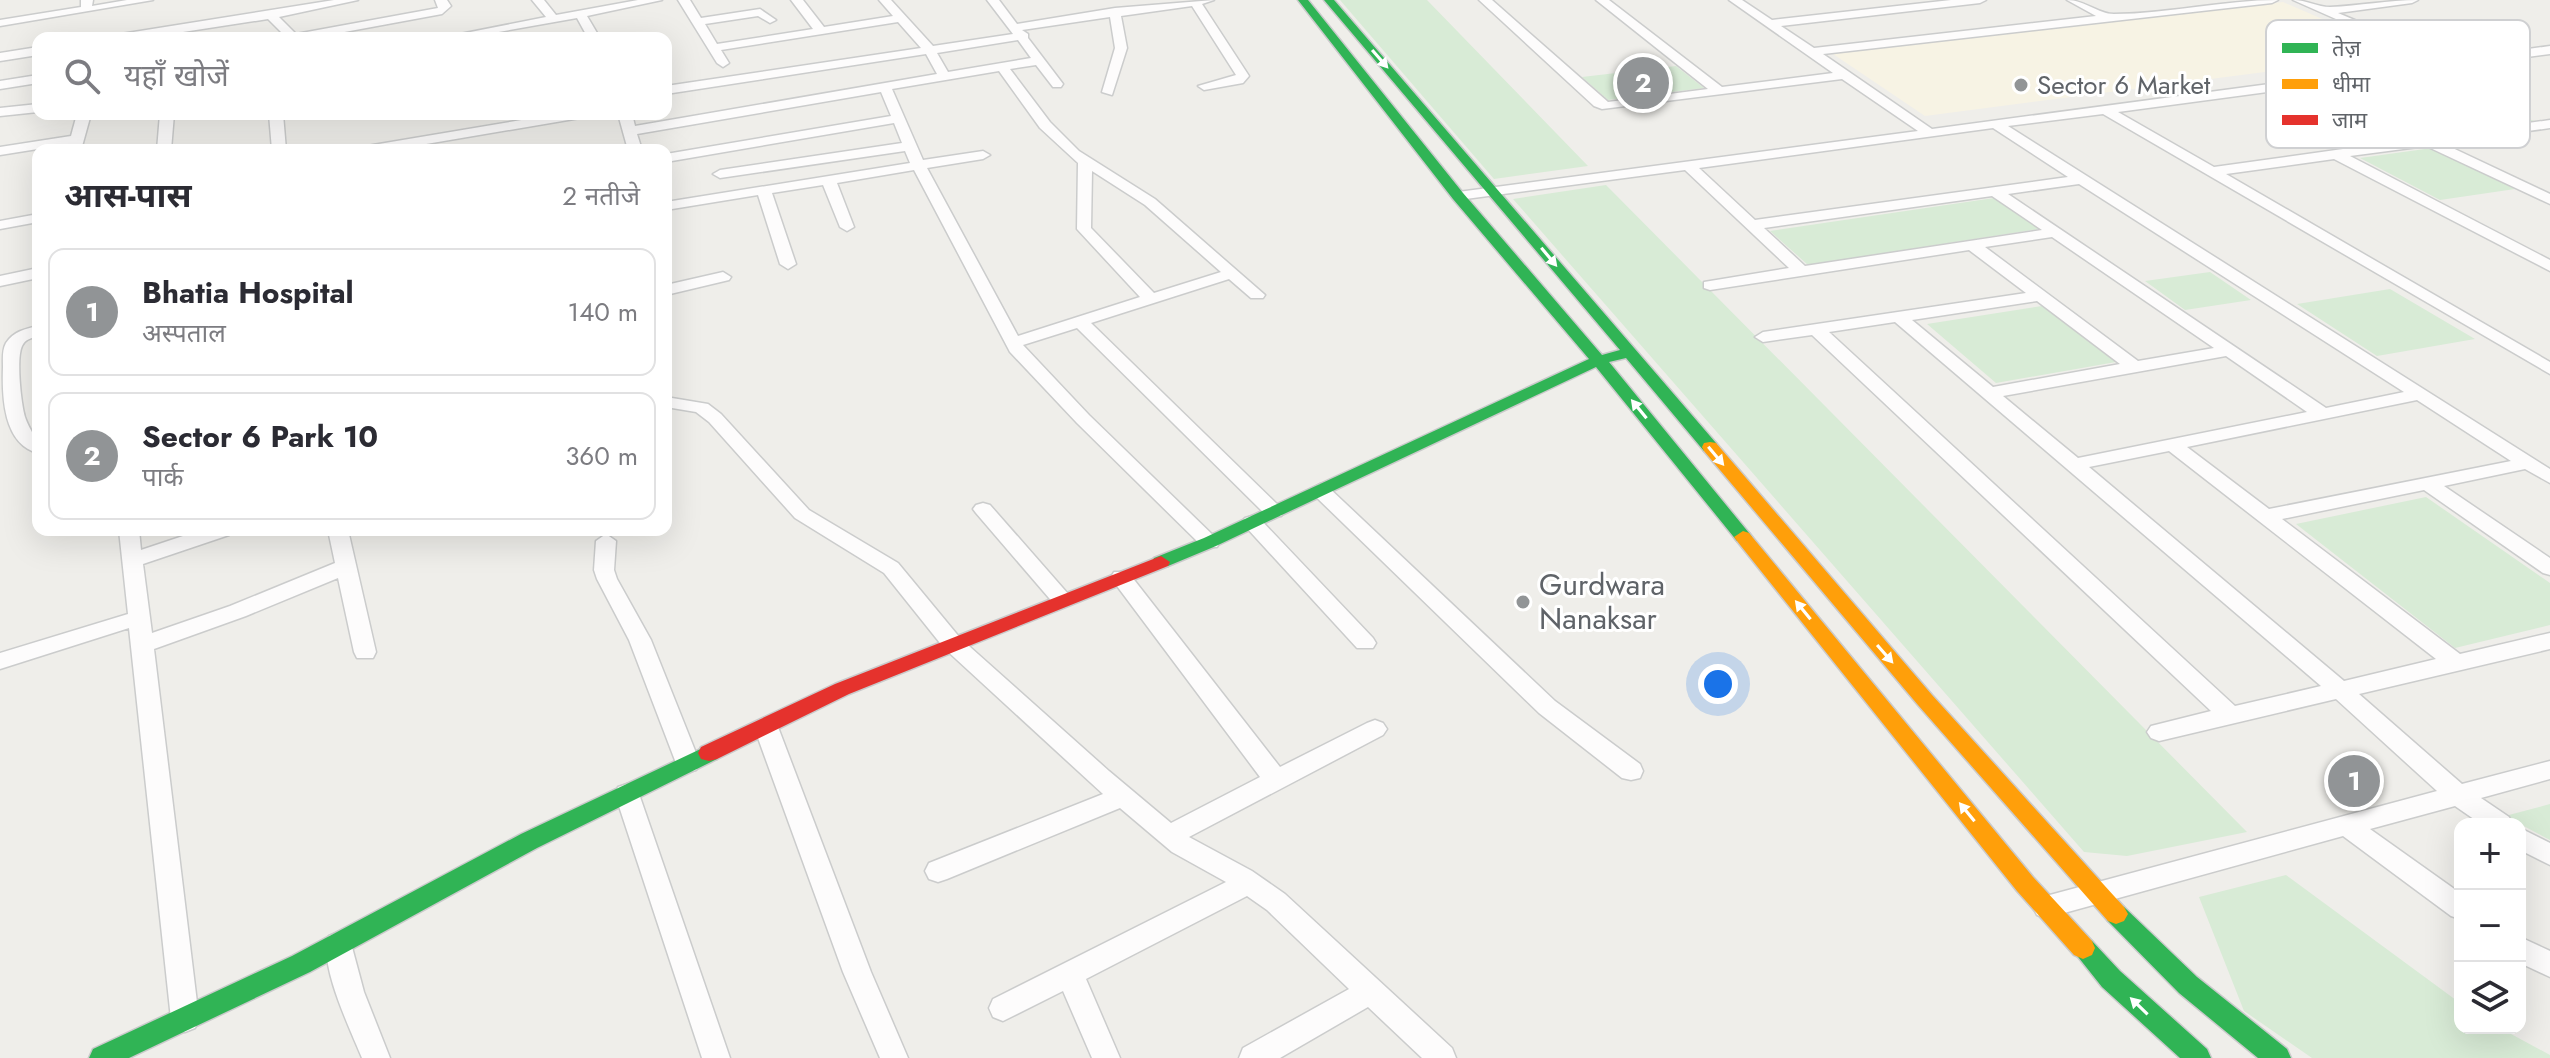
<!DOCTYPE html>
<html lang="hi">
<head>
<meta charset="utf-8">
<style>
  :root { --surface:#fff; --page:#f7f7f7; --text:#2b2b33; --muted:#7c7c81; --line:#e1e1e2; --accent:#919496 }
  body { margin:0; font-family:Jost,"Noto Sans Devanagari",sans-serif; background:var(--page); color:var(--text) }
  .controls { position:absolute; right:24px; bottom:24px; display:grid; overflow:hidden; border-radius:16px; box-shadow:0 8px 32px #0002 }
  .controls button { width:72px; height:72px; display:grid; place-items:center; padding:0; border:0; border-bottom:2px solid var(--line); background:var(--surface); color:var(--text); font:40px sans-serif }
  .you { position:absolute; left:1718px; top:684px; width:28px; height:28px; margin:-20px; border:6px solid #fff; border-radius:50%; background:#1a73e8; box-shadow:0 0 0 12px #1a73e833 }
  .badge { display:grid; place-items:center; width:52px; height:52px; border-radius:50%; background:var(--accent); color:#fff; font-size:26px; font-weight:700 }
  .pin { position:absolute; translate:-50% -50%; border:4px solid #fff; box-shadow:0 2px 8px #0006 }
  .list { margin:0; padding:0; list-style:none }
  h2 { display:flex; justify-content:space-between; align-items:center; height:104px; margin:0; padding:0 32px; font-size:34px }
  h2 small { font-size:26px; font-weight:400; color:var(--muted) }
  .list li { display:grid; grid-template-columns:52px 1fr auto; gap:24px; align-items:center; box-sizing:border-box; height:128px; margin:0 16px 16px; padding:0 16px; border:2px solid var(--line); border-radius:16px }
  .list b { display:block; font-size:30px; white-space:nowrap }
  .list p { margin:0; font-size:26px; white-space:nowrap; color:var(--muted) }
  .list em { font-size:26px; font-style:normal; color:var(--muted) }
  .icon { flex:none; width:44px; height:44px; fill:none; stroke:currentColor; stroke-width:2; stroke-linecap:round; stroke-linejoin:round }
  .map { position:relative; flex:none; width:2550px; height:1058px; overflow:hidden }
  .search { position:absolute; background:var(--surface); box-shadow:0 8px 32px #0002; left:32px; top:32px; width:640px; height:88px; display:flex; align-items:center; gap:20px; box-sizing:border-box; padding:0 28px; border-radius:16px; color:var(--muted); font-size:30px }
  .panel { position:absolute; background:var(--surface); box-shadow:0 8px 32px #0002; left:32px; top:144px; width:640px; height:392px; border-radius:16px }
  .map>svg:first-child { display:block }
</style>
</head>
<body>
<div class="map">
<svg width="2550" height="1058" viewBox="0 0 2550 1058">
  <rect width="100%" height="100%" fill="#efeeea"/>
  <path fill="#f7f3e4" d="M 2283,2 L 2403,54 L 1925,116 L 1833,54 Z"/>
  <path fill="#d8ebd6" d="M 1340,0 L 1427,0 L 1588,166 L 1494,179 Z
    M 1676,66 L 1704,88 L 1608,100 L 1582,77 Z
    M 2436,77 L 2534,121 L 2438,134 L 2345,89 Z
    M 2432,148 L 2515,189 L 2440,200 L 2360,158 Z
    M 1606,185 L 2247,832 L 2127,856 L 2084,852 L 1513,199 Z
    M 1994,198 L 2039,229 L 1808,265 L 1770,231 Z
    M 2210,272 L 2251,300 L 2185,310 L 2145,281 Z
    M 2390,289 L 2475,339 L 2377,356 L 2297,304 Z
    M 2042,306 L 2116,362 L 1996,383 L 1927,324 Z
    M 2426,497 L 2550,583 L 2550,625 L 2455,648 L 2296,524 Z
    M 2550,804 L 2550,840 L 2505,816 Z
    M 2286,875 L 2460,1003 L 2460,1028 L 2500,1028 L 2550,1055 L 2550,1058 L 2312,1058 L 2244,1011 L 2199,897 Z"/>
  <g fill="none" stroke-linecap="round" stroke-linejoin="round">
    <g stroke="#cbcccc" stroke-width="3">
      <path id="street" d="M 81,0 L 93,0 L 92,6 L 127,0 L 153,0 L 0,26 L 0,20 L 81,7 Z
        M 334,0 L 358,0 L 279,17 L 296,34 L 438,8 L 435,0 L 447,0 L 451,6 L 442,14 L 312,38 L 287,38 L 268,19 L 144,38 L 115,38 L 121,34 Z
        M 532,0 L 544,0 L 556,15 L 638,0 L 662,0 L 587,16 L 600,38 L 588,38 L 577,18 L 465,38 L 440,38 L 546,17 Z
        M 678,0 L 690,0 L 701,18 L 760,9 L 776,20 L 770,23 L 758,16 L 705,24 L 717,44 L 813,29 L 791,0 L 803,0 L 824,27 L 893,16 L 879,0 L 891,0 L 933,46 L 1013,34 L 987,0 L 999,0 L 1017,24 L 1115,8 L 1214,0 L 1202,4 L 1249,76 L 1243,83 L 1204,90 L 1198,86 L 1236,75 L 1192,6 L 1121,16 L 1127,48 L 1112,95 L 1102,92 L 1115,48 L 1110,17 L 1022,30 L 1028,34 L 1028,38 L 1063,84 L 1061,87 L 1053,87 L 1036,65 L 1010,69 L 1050,122 L 1079,151 L 1155,199 L 1265,295 L 1263,298 L 1251,298 L 1229,279 L 1091,323 L 1281,508 L 1284,512 L 1281,516 L 1267,516 L 1077,328 L 1023,345 L 1089,415 L 1220,542 L 1217,547 L 1203,547 L 1077,423 L 1010,352 L 914,170 L 837,183 L 854,227 L 847,231 L 840,227 L 823,185 L 772,193 L 796,264 L 788,269 L 780,264 L 758,195 L 666,210 L 666,202 L 910,163 L 905,151 L 720,178 L 713,174 L 720,170 L 902,143 L 894,123 L 666,162 L 666,154 L 891,116 L 881,92 L 637,134 L 642,150 L 628,150 L 618,114 L 632,114 L 635,126 L 937,74 L 926,54 L 666,94 L 666,86 L 921,48 L 898,22 L 721,50 L 729,63 L 723,67 L 717,63 ZM 1018,40 L 1031,58 L 948,72 L 937,53 ZM 999,71 L 1040,128 L 1078,163 L 1077,229 L 1140,297 L 1018,336 L 927,168 L 983,159 L 990,155 L 983,151 L 923,160 L 892,89 ZM 1092,171 L 1145,205 L 1221,272 L 1154,293 L 1091,228 Z
        M 1479,0 L 1492,0 L 1608,102 L 1708,89 L 1596,0 L 1609,0 L 1722,87 L 1833,73 L 1729,0 L 1742,0 L 1772,20 L 1951,0 L 1986,0 L 1980,3 L 1781,26 L 1814,48 L 2096,16 L 2067,0 C 2085,0 2098,14 2114,14 C 2168,14 2223,0 2278,0 L 2272,3 L 1823,54 L 1932,129 L 2433,62 L 2293,0 C 2306,0 2318,7 2330,7 C 2359,6 2388,0 2418,0 L 2412,3 L 2338,13 L 2449,60 L 2550,46 L 2550,54 L 2118,112 L 2214,167 L 2550,120 L 2550,128 L 2442,143 L 2550,194 L 2550,204 L 2426,146 L 2350,156 L 2550,260 L 2550,271 L 2334,159 L 2226,174 L 2550,362 L 2550,374 L 2103,114 L 2008,126 L 2550,469 L 2550,483 L 2525,469 L 2444,486 L 2550,558 L 2550,575 L 2543,573 L 2424,490 L 2282,519 L 2460,654 L 2550,633 L 2550,649 L 2359,694 L 2462,784 L 2550,761 L 2550,779 L 2481,798 L 2509,817 L 2512,824 L 2481,824 L 2455,806 L 2370,829 L 2460,893 L 2460,919 L 2451,916 L 2343,836 L 2046,918 L 2037,915 L 2033,907 L 2037,899 L 2046,896 L 2437,791 L 2336,699 L 2159,741 L 2151,738 L 2147,732 L 2151,726 L 2211,711 L 1812,335 L 1763,342 L 1755,337 L 1763,332 L 2026,293 L 1969,250 L 1710,290 L 1704,288 L 1704,282 L 1789,268 L 1685,170 L 1458,200 L 1451,196 L 1458,192 L 1918,131 L 1842,79 L 1602,109 L 1594,106 ZM 1993,128 L 2068,177 L 1755,220 L 1699,168 ZM 2079,184 L 2404,392 L 2326,408 L 2008,194 ZM 1992,196 L 2042,230 L 1805,266 L 1764,228 ZM 2052,237 L 2214,348 L 2138,361 L 1985,247 ZM 2037,301 L 2120,364 L 1993,387 L 1912,320 ZM 1895,322 L 2321,686 L 2235,706 L 1829,332 ZM 2226,356 L 2307,412 L 2078,458 L 2003,396 ZM 2417,400 L 2511,461 L 2269,509 L 2187,447 ZM 2169,451 L 2436,659 L 2344,681 L 2089,467 Z
        M 38,47 L 38,55 L 0,61 L 0,53 Z
        M 38,75 L 38,83 L 0,89 L 0,81 Z
        M 38,104 L 38,112 L 0,116 L 0,108 Z
        M 77,114 L 91,114 L 81,150 L 67,150 L 69,144 L 0,155 L 0,147 L 71,136 Z
        M 160,114 L 174,114 L 171,150 L 157,150 Z
        M 269,114 L 283,114 L 286,150 L 272,150 Z
        M 557,114 L 587,114 L 580,118 L 391,150 L 360,150 L 367,146 Z
        M 38,214 L 38,222 L 0,229 L 0,221 Z
        M 38,268 L 38,278 L 0,286 L 0,276 Z
        M 723,272 L 731,277 L 729,280 L 666,295 L 666,285 Z
        M 38,326 L 38,336 C 32,338 25,339 22,346 C 16,359 21,403 25,417 C 30,432 38,437 38,453 C 3,444 2,396 3,367 C 3,359 2,350 6,343 C 14,331 25,329 38,326 Z
        M 666,397 L 708,404 L 721,414 L 809,510 L 898,563 L 960,638 L 1109,771 L 1171,823 L 1260,777 L 1114,582 L 1111,577 L 1114,572 L 1128,572 L 1280,767 L 1367,723 L 1375,720 L 1383,723 L 1387,729 L 1383,735 L 1189,837 L 1252,871 L 1285,894 L 1452,1048 L 1456,1058 L 1422,1058 L 1368,1007 L 1280,1058 L 1239,1058 L 1243,1048 L 1349,989 L 1267,910 L 1247,896 L 1086,979 L 1120,1058 L 1092,1058 L 1063,991 L 1003,1021 L 993,1017 L 989,1008 L 993,999 L 1226,882 L 1172,852 L 1120,808 L 947,879 L 938,882 L 929,879 L 925,871 L 929,863 L 1103,794 L 944,648 L 884,573 L 795,518 L 709,422 L 696,412 L 666,407 Z
        M 1320,484 L 1327,486 L 1555,701 L 1640,764 L 1643,771 L 1640,778 L 1631,780 L 1622,778 L 1539,713 L 1313,494 L 1310,490 Z
        M 983,503 L 990,505 L 1069,595 L 1073,600 L 1069,605 L 1055,605 L 976,513 L 973,509 L 976,505 Z
        M 1252,516 L 1259,518 L 1373,638 L 1376,643 L 1373,648 L 1357,648 L 1245,526 L 1242,522 L 1245,518 Z
        M 119,530 L 139,530 L 141,550 L 201,530 L 232,530 L 229,535 L 143,564 L 152,633 L 230,606 L 335,563 L 328,530 L 348,530 L 376,652 L 373,658 L 357,658 L 354,652 L 338,578 L 246,616 L 154,649 L 199,1019 L 195,1028 L 185,1032 L 175,1028 L 171,1019 L 129,628 L 0,669 L 0,653 L 128,614 Z
        M 606,534 L 616,541 L 614,570 L 617,579 L 651,640 L 700,763 L 696,770 L 688,772 L 680,770 L 676,763 L 629,640 L 597,579 L 594,570 L 596,541 Z
        M 766,718 L 774,721 L 778,727 L 871,972 L 908,1058 L 880,1058 L 843,972 L 754,727 L 758,721 Z
        M 627,784 L 636,787 L 639,794 L 730,1058 L 702,1058 L 615,794 L 618,787 Z
        M 2520,828 L 2550,843 L 2550,865 L 2520,850 Z
        M 339,932 L 349,936 L 364,992 L 390,1058 L 362,1058 C 351,1031 317,961 329,936 Z
        M 2520,937 L 2550,951 L 2550,977 L 2520,963 Z"/>
    </g>
    <g stroke="#cacacb" stroke-width="3">
      <path id="fast" d="M 1298,0 L 1308,0 L 1463,193 L 1602,355 L 1620,350 L 1324,0 L 1334,0 L 1716,443 L 1718,447 L 1716,451 L 1704,451 L 1626,358 L 1609,362 L 1749,533 L 1752,537 L 1749,541 L 1737,541 L 1596,367 L 1216,546 L 1168,566 L 1154,566 L 1152,562 L 1154,558 L 1204,538 L 1589,359 L 1453,199 Z
        M 709,745 L 717,747 L 720,753 L 717,759 L 537,848 L 310,972 L 129,1058 L 89,1058 L 93,1049 L 292,956 L 521,834 Z
        M 2116,904 L 2124,907 L 2197,977 L 2287,1049 L 2291,1058 L 2258,1058 L 2179,993 L 2108,921 L 2104,914 L 2108,907 Z
        M 2083,937 L 2092,941 L 2120,971 L 2207,1049 L 2211,1058 L 2180,1058 L 2102,987 L 2071,948 L 2074,941 Z"/>
    </g>
    <g stroke="#cacacb" stroke-width="3">
      <path id="slow" d="M 1710,442 L 1716,443 L 1932,695 L 2124,907 L 2128,914 L 2124,921 L 2116,924 L 2108,921 L 1918,705 L 1704,451 L 1702,447 L 1704,443 Z
        M 1743,531 L 1749,533 L 2033,877 L 2092,941 L 2095,948 L 2092,955 L 2083,959 L 2074,955 L 2017,891 L 1737,541 L 1734,537 Z"/>
    </g>
    <g stroke="#cacacb" stroke-width="3">
      <path id="jam" d="M 1161,556 L 1170,562 L 1168,566 L 849,694 L 717,759 L 709,761 L 701,759 L 698,753 L 701,747 L 835,684 Z"/>
    </g>
    <use href="#street" fill="#fdfcfc" fill-rule="evenodd"/>
    <use href="#fast" fill="#30b455" fill-rule="evenodd"/>
    <use href="#slow" fill="#ff9f0a" fill-rule="evenodd"/>
    <use href="#jam" fill="#e5322d" fill-rule="evenodd"/>
  </g>
  <defs><path id="oneway-solid" d="M-6-.8H1V-3.2L6.5 0L1 3.2V.8H-6Z" transform="scale(2)"/></defs>
  <g fill="#fff">
    <use href="#oneway-solid" transform="translate(1380 59) rotate(49)"/>
    <use href="#oneway-solid" transform="translate(1549 257) rotate(50)"/>
    <use href="#oneway-solid" transform="translate(1639 409) rotate(-129)"/>
    <use href="#oneway-solid" transform="translate(1716 456) rotate(50)"/>
    <use href="#oneway-solid" transform="translate(1803 610) rotate(-129)"/>
    <use href="#oneway-solid" transform="translate(1885 654) rotate(49)"/>
    <use href="#oneway-solid" transform="translate(1967 812) rotate(-129)"/>
    <use href="#oneway-solid" transform="translate(2139 1006) rotate(-136)"/>
  </g>
  <g fill="#919496" stroke="#fff" stroke-width="3">
    <circle cx="2021" cy="85" r="8"/>
    <circle cx="1523" cy="602" r="8"/>
  </g>
  <g text-anchor="middle" stroke-width="6" stroke-linejoin="round" paint-order="stroke">
    <g font-size="26" fill="#5f6368" stroke="#fff" text-anchor="start">
      <text x="2037" y="94">Sector 6 Market</text>
    </g>
    <g font-size="30" fill="#5f6368" stroke="#fff" text-anchor="start">
      <text x="1539" y="595">Gurdwara<tspan x="1539" dy="34">Nanaksar</tspan></text>
    </g>
  </g>
  <rect x="2266" y="20" width="264" height="128" rx="12" fill="#fff" stroke="#cfd0d2" stroke-width="2"/>
  <rect x="2282" y="43" width="36" height="10" fill="#30b455"/>
  <rect x="2282" y="79" width="36" height="10" fill="#ff9f0a"/>
  <rect x="2282" y="115" width="36" height="10" fill="#e5322d"/>
  <g font-size="22" fill="#5f6368">
    <text x="2332" y="56">तेज़</text>
    <text x="2332" y="92">धीमा</text>
    <text x="2332" y="128">जाम</text>
  </g>
</svg>
<div class="controls">
<button>+</button>
<button>−</button>
<button><svg class="icon" aria-label="layers" viewBox="0 0 24 24"><path d="M12 4l9 5-9 5-9-5zM3 14l9 5 9-5"/></svg></button>
</div>
<div class="you"></div>
<div class="pin badge" style="left:2354px;top:781px">1</div>
<div class="pin badge" style="left:1643px;top:83px">2</div>
<div class="search"><svg class="icon" aria-label="search" viewBox="0 0 24 24"><circle cx="10" cy="10" r="6"/><path d="M15 15l6 6"/></svg>यहाँ खोजें</div>
<section class="panel">
<h2>आस-पास<small>2 नतीजे</small></h2>
<ul class="list">
<li><span class="badge">1</span><div><b>Bhatia Hospital</b><p>अस्पताल</p></div><em>140 m</em></li>
<li><span class="badge">2</span><div><b>Sector 6 Park 10</b><p>पार्क</p></div><em>360 m</em></li>
</ul>
</section>
</div>
</body>
</html>
